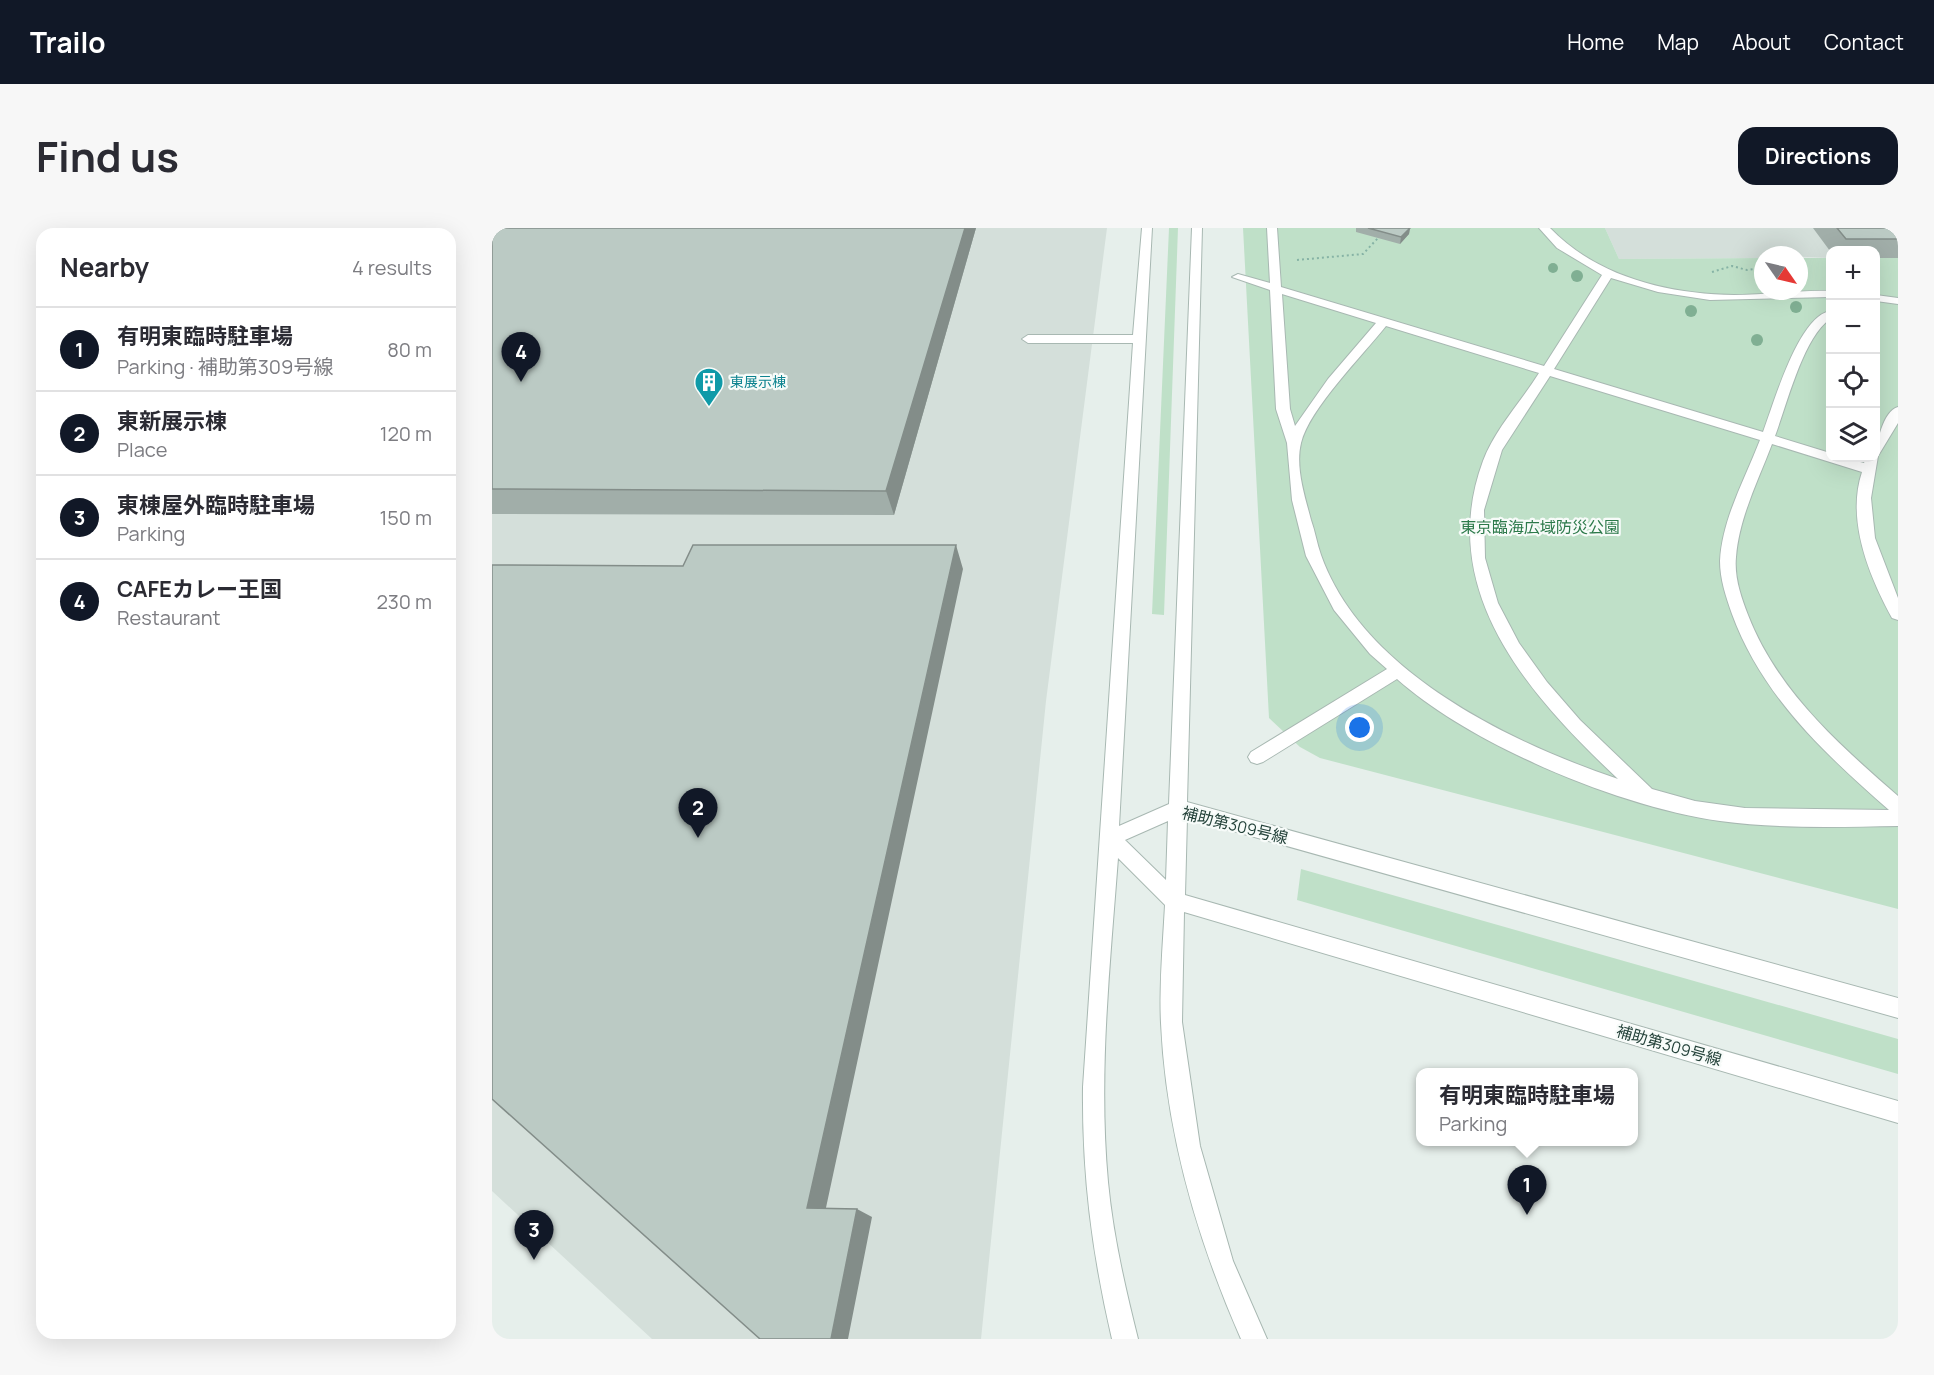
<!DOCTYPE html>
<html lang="en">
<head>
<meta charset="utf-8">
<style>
  :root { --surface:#fff; --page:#f7f7f7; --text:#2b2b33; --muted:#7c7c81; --line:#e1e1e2; --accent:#111827 }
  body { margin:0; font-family:Manrope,"Noto Sans JP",sans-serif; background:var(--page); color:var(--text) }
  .controls { position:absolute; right:18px; top:18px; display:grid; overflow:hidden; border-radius:12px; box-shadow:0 6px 24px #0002 }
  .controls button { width:54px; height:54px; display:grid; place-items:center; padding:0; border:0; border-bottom:2px solid var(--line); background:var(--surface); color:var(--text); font:30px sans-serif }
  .compass { position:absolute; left:1262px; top:18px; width:54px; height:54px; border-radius:50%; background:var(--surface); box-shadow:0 6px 24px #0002; rotate:124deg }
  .you { position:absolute; left:868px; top:500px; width:21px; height:21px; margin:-15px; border:4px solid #fff; border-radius:50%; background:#1a73e8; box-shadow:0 0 0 9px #1a73e833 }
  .badge { display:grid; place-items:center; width:39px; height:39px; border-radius:50%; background:var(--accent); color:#fff; font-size:20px; font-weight:700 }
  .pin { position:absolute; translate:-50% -50px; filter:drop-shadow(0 2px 3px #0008) }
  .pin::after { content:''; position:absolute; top:32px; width:21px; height:18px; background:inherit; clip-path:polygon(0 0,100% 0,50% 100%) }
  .popup { position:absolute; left:924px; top:840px; width:222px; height:78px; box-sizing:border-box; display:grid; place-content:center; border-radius:12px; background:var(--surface); filter:drop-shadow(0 2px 4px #0005); font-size:20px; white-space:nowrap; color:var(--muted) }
  .popup b { font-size:22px; color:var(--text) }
  .popup::after { content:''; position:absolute; left:50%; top:100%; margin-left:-12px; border:12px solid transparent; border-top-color:var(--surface) }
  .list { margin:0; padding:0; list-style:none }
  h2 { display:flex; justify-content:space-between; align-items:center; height:78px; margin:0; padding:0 24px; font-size:26px }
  h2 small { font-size:20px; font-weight:400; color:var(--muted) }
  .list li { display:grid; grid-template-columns:39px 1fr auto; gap:18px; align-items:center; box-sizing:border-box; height:84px; padding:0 24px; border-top:2px solid var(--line) }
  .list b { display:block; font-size:22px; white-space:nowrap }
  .list p { margin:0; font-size:20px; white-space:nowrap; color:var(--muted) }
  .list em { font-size:20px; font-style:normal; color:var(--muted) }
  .icon { flex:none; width:33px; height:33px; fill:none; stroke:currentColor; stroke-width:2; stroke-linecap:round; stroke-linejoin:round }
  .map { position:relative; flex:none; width:1406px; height:1111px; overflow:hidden; border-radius:18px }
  header { display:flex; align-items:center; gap:36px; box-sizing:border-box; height:84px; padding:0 30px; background:var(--accent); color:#fff }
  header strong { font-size:28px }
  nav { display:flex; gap:33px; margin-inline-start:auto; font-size:21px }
  .intro { display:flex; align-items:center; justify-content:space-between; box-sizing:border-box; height:144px; padding:0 36px }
  h1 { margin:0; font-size:42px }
  .button { padding:15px 27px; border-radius:18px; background:var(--accent); color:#fff; font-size:21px; font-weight:700 }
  main { display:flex; gap:36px; padding:0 36px }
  aside { flex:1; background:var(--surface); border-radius:18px; box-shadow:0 6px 24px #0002 }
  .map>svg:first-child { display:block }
</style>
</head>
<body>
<header>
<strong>Trailo</strong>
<nav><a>Home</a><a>Map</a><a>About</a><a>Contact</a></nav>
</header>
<div class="intro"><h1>Find us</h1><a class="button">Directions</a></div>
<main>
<aside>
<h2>Nearby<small>4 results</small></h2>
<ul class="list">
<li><span class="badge">1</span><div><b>有明東臨時駐車場</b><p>Parking · 補助第309号線</p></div><em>80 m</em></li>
<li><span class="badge">2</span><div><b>東新展示棟</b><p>Place</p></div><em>120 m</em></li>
<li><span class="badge">3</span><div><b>東棟屋外臨時駐車場</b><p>Parking</p></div><em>150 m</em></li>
<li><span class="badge">4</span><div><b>CAFEカレー王国</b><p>Restaurant</p></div><em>230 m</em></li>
</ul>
</aside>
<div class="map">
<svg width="1406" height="1111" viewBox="0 0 1406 1111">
  <rect width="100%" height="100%" fill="#e6efeb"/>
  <path fill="#d4dfda" d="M 0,0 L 615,0 L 554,473 L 489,1111 L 160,1111 L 0,963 Z
    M 1113,0 L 1406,0 L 1384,22 L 1338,22 L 1338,30 L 1271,27 L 1271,30 L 1127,31 Z"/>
  <path fill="#bfe0c8" d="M 677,0 L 686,0 L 672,387 L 660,386 Z
    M 751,0 L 1113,0 L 1127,31 L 1271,30 L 1271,63 L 1307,63 L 1307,30 L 1338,30 L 1338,230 L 1384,230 L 1384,30 L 1406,30 L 1406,681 L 828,530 L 808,519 L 777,490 Z
    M 809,641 L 1406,811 L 1406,846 L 805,672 Z"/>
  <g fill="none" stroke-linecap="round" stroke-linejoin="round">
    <g stroke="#a8b8b2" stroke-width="2">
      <path id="minor" d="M 650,0 L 660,0 L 627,598 L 677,576 L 700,0 L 710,0 L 695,574 L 1406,770 L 1406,790 L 695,590 L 693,667 L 1406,873 L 1406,895 L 692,684 L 690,794 L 708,918 L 741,1033 L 775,1111 L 749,1111 C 705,1011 674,905 669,795 C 667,756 671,716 673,677 L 626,630 C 618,737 606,846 616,954 C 621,1007 633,1059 646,1111 L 620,1111 C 600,1025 590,947 591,859 L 641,115 L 536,115 L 530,111 L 536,107 L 641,107 ZM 676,593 L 674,652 L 633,612 Z
        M 775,0 L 785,0 L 789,59 L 1052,138 L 1110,47 L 1065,20 L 1047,0 L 1058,0 C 1105,49 1176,66 1242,67 C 1274,67 1306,62 1338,63 L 1338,69 L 1218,72 L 1166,64 L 1119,50 L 1062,141 L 1271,204 C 1282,175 1306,89 1338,83 L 1338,91 C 1311,110 1295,176 1283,208 L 1338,225 L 1338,230 L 1353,230 L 1372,235 L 1374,230 L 1384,230 C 1384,216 1391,183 1406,179 L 1406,195 L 1386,228 L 1379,270 L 1383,310 L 1406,370 L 1406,392 L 1400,390 C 1377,348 1354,292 1370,244 L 1280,216 C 1266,253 1247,290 1244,329 C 1242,349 1249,369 1256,387 C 1285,462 1346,516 1406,568 L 1406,598 C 1347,599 1287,601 1228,593 C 1128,579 981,518 905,451 L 771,534 L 765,536 L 759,534 L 756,529 L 759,524 L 895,441 L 878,426 L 842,382 L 814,328 L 800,272 L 795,215 L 784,181 L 778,62 L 740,49 L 746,46 L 778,55 ZM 790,66 L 884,95 L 836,151 L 803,198 L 798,181 ZM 894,98 L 1047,145 C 1029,174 1003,201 991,233 C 943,363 1037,467 1126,551 C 1017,514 870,443 829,327 C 825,316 823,303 819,292 C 813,269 803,239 809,215 C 817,181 871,127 894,98 ZM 1058,148 L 1268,212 C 1253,251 1230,291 1228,333 C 1228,351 1234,369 1240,386 C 1270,468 1333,526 1397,582 L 1253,580 L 1203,573 L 1160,561 L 1088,492 L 1055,454 L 1027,415 L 1006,375 L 993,330 L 992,282 L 1010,222 Z
        M 1384,67 L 1406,70 L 1406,76 L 1384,73 Z"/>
    </g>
    <path stroke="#86b3a5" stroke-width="2" stroke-dasharray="2 3" stroke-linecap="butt" d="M 805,32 L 871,26 L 886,10
      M 1220,44 L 1240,38 L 1255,42 L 1271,40"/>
    <use href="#minor" fill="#fff" fill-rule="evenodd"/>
  </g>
  <g fill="#80af93">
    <circle cx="1061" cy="40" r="5"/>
    <circle cx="1085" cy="48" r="6"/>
    <circle cx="1304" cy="79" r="6"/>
    <circle cx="1199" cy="83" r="6"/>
    <circle cx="1265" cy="112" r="6"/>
  </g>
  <path fill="#a1aea9" d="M 0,0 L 484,0 L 402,287 L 0,286 Z
    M 864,0 L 918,0 L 917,6 L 908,16 L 864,4 Z
    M 1321,0 L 1406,0 L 1406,30 L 1383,30 L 1383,22 L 1338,22 L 1338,23 Z"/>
  <path fill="#838d89" d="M 473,0 L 484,0 L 402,287 L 394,263 Z
    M 918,0 L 917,6 L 908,16 L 909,9 Z
    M 464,317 L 471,341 L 332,989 L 315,980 Z
    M 365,981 L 380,989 L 356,1111 L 339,1111 Z"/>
  <path fill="#bbcac4" stroke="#838d89" stroke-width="1.5" d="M 0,0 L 473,0 L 394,263 L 0,261 Z
    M 876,0 L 918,0 L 909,9 Z
    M 1345,0 L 1406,0 L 1406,11 L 1354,11 Z
    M 201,317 L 464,317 L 315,980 L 365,981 L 339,1111 L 268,1111 L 0,871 L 0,337 L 191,338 Z"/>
  <defs>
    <g id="building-pin" transform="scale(1.5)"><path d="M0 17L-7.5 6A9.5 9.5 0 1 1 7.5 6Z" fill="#0f9aa8" stroke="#f7fbf9"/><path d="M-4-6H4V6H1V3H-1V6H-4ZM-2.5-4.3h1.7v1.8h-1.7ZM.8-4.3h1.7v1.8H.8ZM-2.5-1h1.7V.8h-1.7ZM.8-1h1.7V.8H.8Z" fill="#fff"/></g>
  </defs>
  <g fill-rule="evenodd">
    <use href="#building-pin" x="217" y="154"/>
  </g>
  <g text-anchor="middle" stroke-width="4.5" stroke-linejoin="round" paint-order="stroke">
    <g font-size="14" fill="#0d838f" stroke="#f7fbf9" text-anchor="start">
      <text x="238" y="159">東展示棟</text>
    </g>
    <g font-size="16" fill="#2d7a4b" stroke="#f7fbf9">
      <text x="1048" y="305">東京臨海広域防災公園</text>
    </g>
    <g font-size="16" fill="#24423a" stroke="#f7fbf9">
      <text transform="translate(743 597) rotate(14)" y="6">補助第309号線</text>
      <text transform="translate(1177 817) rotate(16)" y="6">補助第309号線</text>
    </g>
  </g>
</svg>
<div class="controls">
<button>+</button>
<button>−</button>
<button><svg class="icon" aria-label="locate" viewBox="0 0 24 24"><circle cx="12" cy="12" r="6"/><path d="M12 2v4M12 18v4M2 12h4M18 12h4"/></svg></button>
<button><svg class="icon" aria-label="layers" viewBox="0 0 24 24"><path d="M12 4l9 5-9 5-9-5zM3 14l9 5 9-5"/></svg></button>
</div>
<svg class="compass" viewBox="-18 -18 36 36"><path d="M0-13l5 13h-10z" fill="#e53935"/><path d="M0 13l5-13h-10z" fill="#7c7c81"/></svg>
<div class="you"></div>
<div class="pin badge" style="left:1035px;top:987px">1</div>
<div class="popup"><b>有明東臨時駐車場</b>Parking</div>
<div class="pin badge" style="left:206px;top:610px">2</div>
<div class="pin badge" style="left:42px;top:1032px">3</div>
<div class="pin badge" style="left:29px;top:154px">4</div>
</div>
</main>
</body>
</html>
